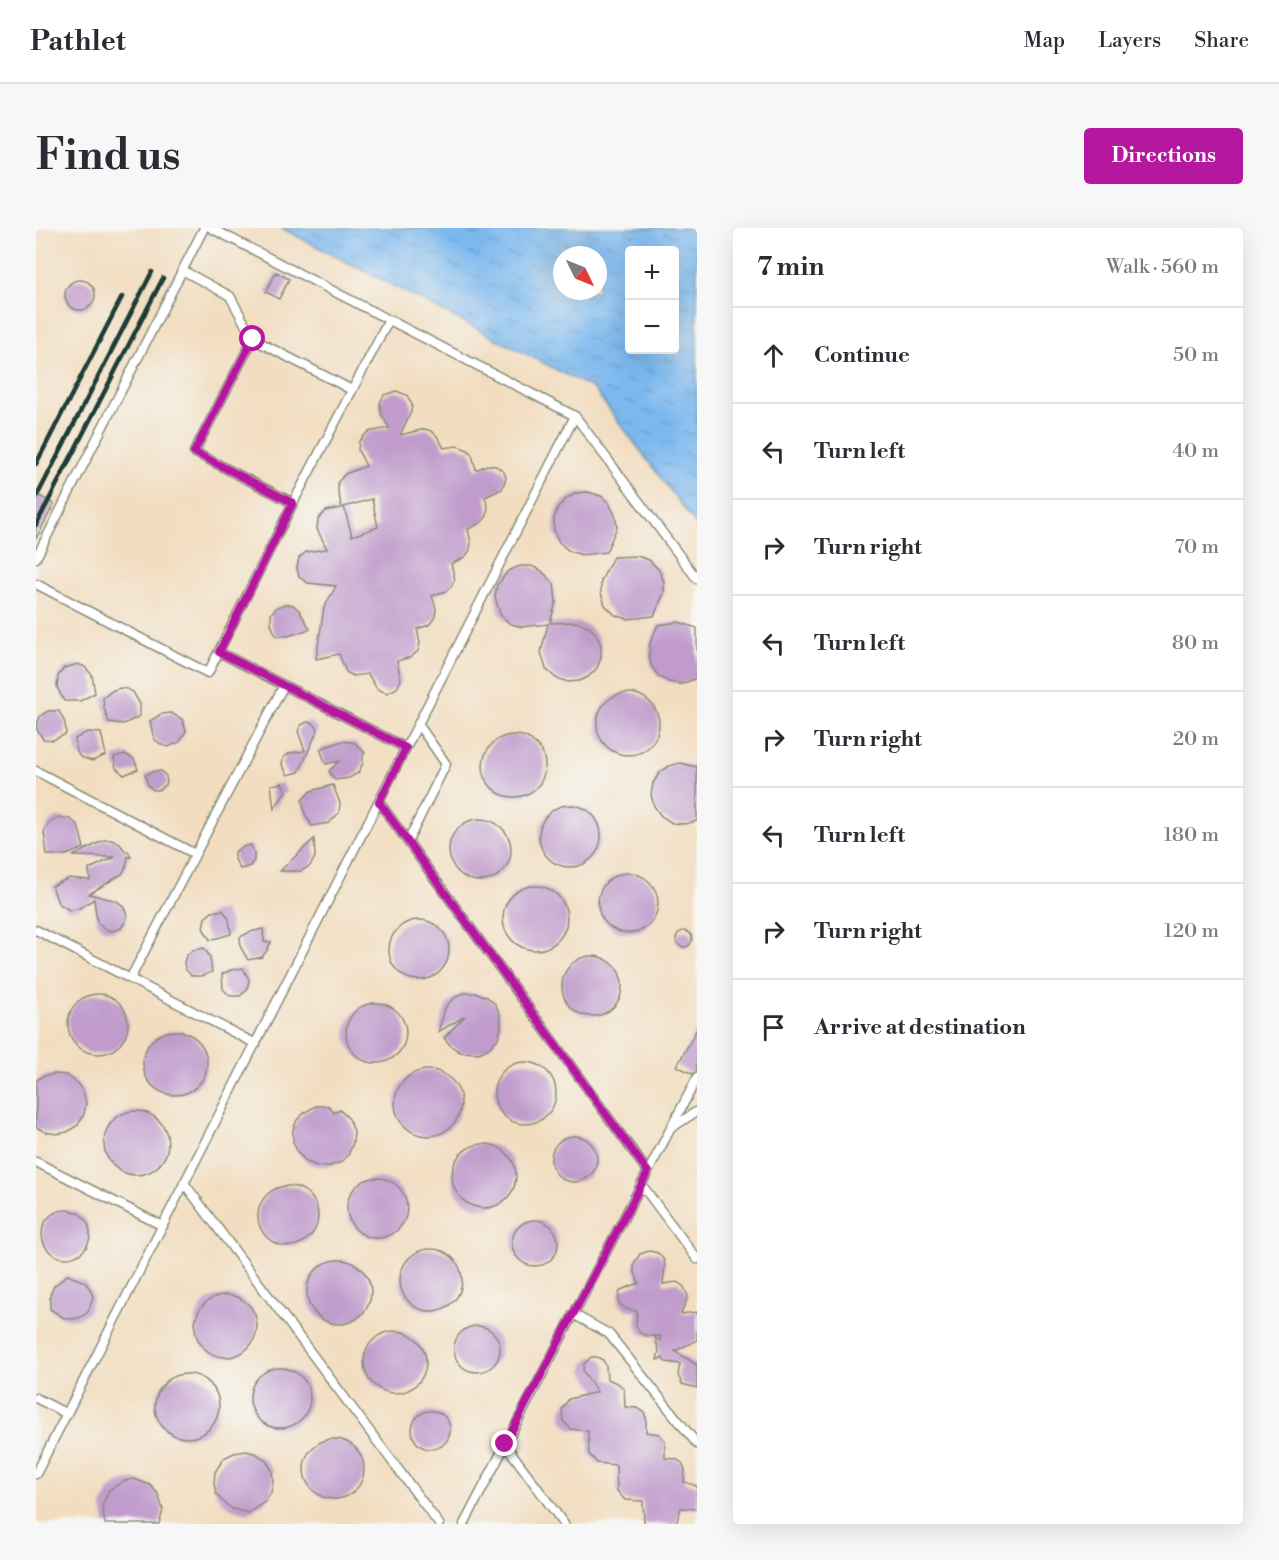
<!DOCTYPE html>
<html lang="en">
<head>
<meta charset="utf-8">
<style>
  :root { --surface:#fff; --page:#f7f7f7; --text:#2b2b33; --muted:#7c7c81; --line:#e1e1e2; --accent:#b5179e }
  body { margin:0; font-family:"Libre Bodoni",serif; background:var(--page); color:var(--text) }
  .controls { position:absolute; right:18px; top:18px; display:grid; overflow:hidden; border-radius:6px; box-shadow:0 6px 24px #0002 }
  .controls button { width:54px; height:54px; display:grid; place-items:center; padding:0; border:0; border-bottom:2px solid var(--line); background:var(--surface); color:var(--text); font:30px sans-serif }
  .compass { position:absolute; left:517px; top:18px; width:54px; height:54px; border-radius:50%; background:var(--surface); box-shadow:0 6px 24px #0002; rotate:133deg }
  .stop { position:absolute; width:18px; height:18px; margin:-14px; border:4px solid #b5179e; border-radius:50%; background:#fff }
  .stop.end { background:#b5179e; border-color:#fff; box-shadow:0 2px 6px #0008 }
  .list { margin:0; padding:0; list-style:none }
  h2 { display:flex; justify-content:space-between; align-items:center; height:78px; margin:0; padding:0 24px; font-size:26px }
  h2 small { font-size:20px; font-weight:400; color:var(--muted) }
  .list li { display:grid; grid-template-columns:39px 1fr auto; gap:18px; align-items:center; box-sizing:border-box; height:96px; padding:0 24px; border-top:2px solid var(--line) }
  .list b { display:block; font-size:22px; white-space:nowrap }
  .list em { font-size:20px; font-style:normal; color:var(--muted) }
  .icon { flex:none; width:33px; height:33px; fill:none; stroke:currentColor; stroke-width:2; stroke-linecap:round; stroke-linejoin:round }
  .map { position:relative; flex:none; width:661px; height:1296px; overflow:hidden; border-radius:6px }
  header { display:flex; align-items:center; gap:36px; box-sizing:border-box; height:84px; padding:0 30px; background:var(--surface); border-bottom:2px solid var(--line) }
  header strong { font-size:28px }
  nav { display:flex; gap:33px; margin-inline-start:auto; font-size:21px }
  .intro { display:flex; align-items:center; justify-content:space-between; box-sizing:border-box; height:144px; padding:0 36px }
  h1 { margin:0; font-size:42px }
  .button { padding:15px 27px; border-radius:6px; background:var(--accent); color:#fff; font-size:21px; font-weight:700 }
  main { display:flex; gap:36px; padding:0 36px }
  aside { flex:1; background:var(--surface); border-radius:6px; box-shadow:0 6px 24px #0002 }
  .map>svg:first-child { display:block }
</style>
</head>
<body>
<header>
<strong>Pathlet</strong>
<nav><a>Map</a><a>Layers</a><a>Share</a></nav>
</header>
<div class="intro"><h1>Find us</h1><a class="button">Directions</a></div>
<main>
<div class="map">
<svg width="661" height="1296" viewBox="0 0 661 1296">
  <defs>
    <pattern id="water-ripples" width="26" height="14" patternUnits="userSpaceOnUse" patternTransform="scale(1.5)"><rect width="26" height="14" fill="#7cb8ee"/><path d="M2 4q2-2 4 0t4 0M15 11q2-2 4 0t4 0" fill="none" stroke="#6597c2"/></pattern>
  </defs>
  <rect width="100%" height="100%" fill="#f6f6f2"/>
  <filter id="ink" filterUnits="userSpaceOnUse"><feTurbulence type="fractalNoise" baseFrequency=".0167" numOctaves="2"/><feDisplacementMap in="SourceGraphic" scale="12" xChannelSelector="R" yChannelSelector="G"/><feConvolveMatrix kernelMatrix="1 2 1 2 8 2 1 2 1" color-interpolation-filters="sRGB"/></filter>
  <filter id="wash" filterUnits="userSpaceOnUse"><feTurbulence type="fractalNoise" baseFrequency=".008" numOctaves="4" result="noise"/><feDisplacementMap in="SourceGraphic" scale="24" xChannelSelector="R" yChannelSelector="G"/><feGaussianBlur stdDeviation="1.35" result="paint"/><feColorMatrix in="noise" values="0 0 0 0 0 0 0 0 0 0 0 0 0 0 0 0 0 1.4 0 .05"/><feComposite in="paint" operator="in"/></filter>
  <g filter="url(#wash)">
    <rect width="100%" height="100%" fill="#f2ddc0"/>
    <path fill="url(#water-ripples)" stroke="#4e7a91" stroke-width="1.5" fill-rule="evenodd" d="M 245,0 L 661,0 L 661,298 L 558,161 ZM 594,22 L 638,22 L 638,122 L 594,122 ZM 526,27 L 562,27 L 562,63 L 526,63 Z"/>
    <g id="blocks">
      <path fill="#c09bcc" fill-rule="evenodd" d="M 240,44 L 253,51 L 243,71 L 230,64 Z
        M29 67a15 15 0 1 1 30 0a15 15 0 1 1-30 0Z
        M 360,163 L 371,167 L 376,177 L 375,184 L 364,207 L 389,201 L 395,203 L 401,208 L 408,220 L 421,218 L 432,222 L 436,227 L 440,242 L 451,237 L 460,238 L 468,244 L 470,250 L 466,261 L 449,269 L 452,279 L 451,288 L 445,295 L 432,301 L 435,314 L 434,322 L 429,329 L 415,336 L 419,351 L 415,359 L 410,363 L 396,368 L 400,380 L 399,389 L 393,397 L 381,401 L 384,415 L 382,423 L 375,429 L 361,433 L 365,452 L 361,460 L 351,465 L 341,461 L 332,446 L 317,448 L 310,444 L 303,426 L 280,431 L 288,380 L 300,358 L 272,355 L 263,349 L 261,340 L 263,330 L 270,324 L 291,321 L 281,301 L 282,291 L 290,283 L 306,280 L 302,263 L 302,254 L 309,246 L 330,238 L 322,222 L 323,213 L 332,204 L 353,200 L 345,185 L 344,175 L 348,167 ZM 336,271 L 342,299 L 316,308 L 308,279 Z
        M 552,264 L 565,268 L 573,275 L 579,287 L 581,299 L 570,324 L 546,327 L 533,323 L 523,314 L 518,303 L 518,290 L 522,279 L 530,271 L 540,265 Z
        M 0,266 L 18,276 L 0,311 Z
        M 601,328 L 613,332 L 623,342 L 628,354 L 628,365 L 618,388 L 592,391 L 579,387 L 569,377 L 565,365 L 565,353 L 577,329 Z
        M 484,338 L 496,338 L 506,343 L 518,356 L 520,374 L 514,395 L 541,394 L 552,398 L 560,406 L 565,417 L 565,430 L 561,440 L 552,449 L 543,453 L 532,454 L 520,450 L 510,441 L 505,424 L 512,396 L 485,399 L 473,395 L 464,386 L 459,369 L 461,357 L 472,343 Z
        M 251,376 L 257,377 L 263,382 L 274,401 L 252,408 L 240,408 L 235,396 L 235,386 L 241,379 Z
        M 642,394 L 661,400 L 661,450 L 646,456 L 633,454 L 622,448 L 615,437 L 613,427 L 614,415 L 622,397 Z
        M 42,436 L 49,439 L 56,447 L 59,465 L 44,473 L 28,473 L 21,459 L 22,448 L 28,440 Z
        M 84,460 L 91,461 L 97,464 L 104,476 L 104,488 L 88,496 L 73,494 L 68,480 L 67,470 L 77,462 Z
        M561 496a31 31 0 1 1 62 0a31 31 0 1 1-62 0Z
        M 12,483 L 23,483 L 29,495 L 30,506 L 17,512 L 7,511 L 0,500 L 4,488 Z
        M 135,485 L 146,491 L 150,503 L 144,514 L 132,519 L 126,517 L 118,511 L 114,493 L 125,486 Z
        M 271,494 L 277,495 L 282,501 L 265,540 L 263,544 L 252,547 L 246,537 L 247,530 L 254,525 L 269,523 L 262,503 L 265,497 Z
        M 51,504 L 65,505 L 70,527 L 56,533 L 44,529 L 41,524 L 39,511 Z
        M447 538a31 31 0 1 1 62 0a31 31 0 1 1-62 0Z
        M 306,513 L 319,515 L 329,525 L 327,526 L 327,535 L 322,545 L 313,550 L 299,552 L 293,543 L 303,533 L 290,536 L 284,521 Z
        M 89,526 L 98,531 L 102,541 L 88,547 L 80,540 L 78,529 Z
        M 644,535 L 661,539 L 661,593 L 649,596 L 636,595 L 625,588 L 618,578 L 615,567 L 617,555 L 624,544 L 633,538 Z
        M 118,543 L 125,543 L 130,548 L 131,555 L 124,562 L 117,562 L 112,557 L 109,547 Z
        M 246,555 L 250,563 L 238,581 L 235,557 Z
        M 297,557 L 304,575 L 303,585 L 293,595 L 276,598 L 269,586 L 266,572 L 275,563 Z
        M503 608a31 31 0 1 1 62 0a31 31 0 1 1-62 0Z
        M 23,589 L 34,591 L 42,597 L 48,620 L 30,627 L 11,627 L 8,604 L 13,595 Z
        M413 622a31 31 0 1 1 62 0a31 31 0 1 1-62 0Z
        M 278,611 L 279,629 L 274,638 L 265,643 L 244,643 Z
        M 68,612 L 76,612 L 84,616 L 90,624 L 92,623 L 95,629 L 92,629 L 90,639 L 86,646 L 53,666 L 81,673 L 87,678 L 91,686 L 90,693 L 85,700 L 76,703 L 68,701 L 61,694 L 58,671 L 42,681 L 33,682 L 22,675 L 16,658 L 33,650 L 54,652 L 53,641 L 79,629 L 37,628 Z
        M 215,617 L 218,626 L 218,632 L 214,638 L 204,641 L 199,631 L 199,624 L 206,619 Z
        M562 675a30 30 0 1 1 60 0a30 30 0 1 1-60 0Z
        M467 690a32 32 0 1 1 64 0a32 32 0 1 1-64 0Z
        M 187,682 L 193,691 L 195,706 L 174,712 L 167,700 L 169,690 L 176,684 Z
        M353 722a30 30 0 1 1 60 0a30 30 0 1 1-60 0Z
        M 227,701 L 228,714 L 235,714 L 230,724 L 226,729 L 212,732 L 205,720 L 204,709 L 214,704 Z
        M640 711a8 8 0 1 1 16 0a8 8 0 1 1-16 0Z
        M 168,720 L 174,729 L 176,744 L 166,748 L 156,748 L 149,741 L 148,734 L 150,728 L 157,722 Z
        M526 758a30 30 0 1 1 60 0a30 30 0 1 1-60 0Z
        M 207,740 L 213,752 L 211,762 L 204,768 L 194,768 L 187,761 L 186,746 L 195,742 Z
        M 428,765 L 441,765 L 451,769 L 459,776 L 464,786 L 465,800 L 462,810 L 453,820 L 443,825 L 424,824 L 415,818 L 408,810 L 429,788 L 402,804 L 410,778 L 418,770 Z
        M32 796a30 30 0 1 1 60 0a30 30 0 1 1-60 0Z
        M310 805a30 30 0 1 1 60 0a30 30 0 1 1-60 0Z
        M 661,801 L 661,844 L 656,846 L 641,838 Z
        M107 835a32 32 0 1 1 64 0a32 32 0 1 1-64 0Z
        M458 865a31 31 0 1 1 62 0a31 31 0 1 1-62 0Z
        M359 875a33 33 0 1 1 66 0a33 33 0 1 1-66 0Z
        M 18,846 L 30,847 L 40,854 L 47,863 L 50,875 L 48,886 L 42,897 L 31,904 L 21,906 L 9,904 L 0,899 L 0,853 L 7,848 Z
        M 280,878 L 293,878 L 298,885 L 304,882 L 313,891 L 318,903 L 317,915 L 312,927 L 305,934 L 294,938 L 281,938 L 271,934 L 262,925 L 257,914 L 257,902 L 261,892 L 269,884 Z
        M68 915a32 32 0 1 1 64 0a32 32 0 1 1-64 0Z
        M515 931a23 23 0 1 1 46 0a23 23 0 1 1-46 0Z
        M416 948a32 32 0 1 1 64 0a32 32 0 1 1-64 0Z
        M311 980a30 30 0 1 1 60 0a30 30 0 1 1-60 0Z
        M222 988a30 30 0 1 1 60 0a30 30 0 1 1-60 0Z
        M6 1006a24 24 0 1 1 48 0a24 24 0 1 1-48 0Z
        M476 1015a23 23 0 1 1 46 0a23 23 0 1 1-46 0Z
        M364 1052a31 31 0 1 1 62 0a31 31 0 1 1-62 0Z
        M 613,1023 L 622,1025 L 628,1032 L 629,1038 L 627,1056 L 641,1054 L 648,1059 L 652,1068 L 645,1086 L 661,1084 L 661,1112 L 639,1123 L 661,1137 L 661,1160 L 646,1156 L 642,1147 L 644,1136 L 630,1134 L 626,1130 L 621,1132 L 623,1123 L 619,1109 L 624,1113 L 625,1108 L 611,1108 L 604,1105 L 600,1097 L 601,1083 L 590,1081 L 583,1075 L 583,1066 L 585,1062 L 603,1055 L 598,1042 L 598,1035 L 604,1026 Z
        M271 1064a32 32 0 1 1 64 0a32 32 0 1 1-64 0Z
        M 31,1047 L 49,1054 L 54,1061 L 57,1069 L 52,1084 L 45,1089 L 37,1091 L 28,1090 L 14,1081 L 14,1067 L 18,1058 Z
        M159 1098a31 31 0 1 1 62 0a31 31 0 1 1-62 0Z
        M418 1121a23 23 0 1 1 46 0a23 23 0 1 1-46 0Z
        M328 1134a31 31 0 1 1 62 0a31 31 0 1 1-62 0Z
        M 555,1129 L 561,1129 L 567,1132 L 570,1138 L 571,1151 L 583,1156 L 588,1161 L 589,1179 L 601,1180 L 608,1184 L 610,1190 L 610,1204 L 623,1206 L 629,1213 L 629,1230 L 640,1231 L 646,1235 L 649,1241 L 648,1254 L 661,1258 L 661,1281 L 645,1280 L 640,1296 L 608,1296 L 607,1273 L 589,1272 L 581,1263 L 580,1237 L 561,1235 L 553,1226 L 552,1203 L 535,1201 L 527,1193 L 526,1181 L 533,1171 L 561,1164 L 547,1143 L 548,1136 Z
        M214 1170a30 30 0 1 1 60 0a30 30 0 1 1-60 0Z
        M119 1178a32 32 0 1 1 64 0a32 32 0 1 1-64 0Z
        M376 1202a19 19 0 1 1 38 0a19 19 0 1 1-38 0Z
        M268 1241a30 30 0 1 1 60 0a30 30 0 1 1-60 0Z
        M 210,1223 L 221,1226 L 230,1233 L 236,1242 L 237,1254 L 235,1265 L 229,1274 L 212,1285 L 197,1281 L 188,1275 L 180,1266 L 178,1255 L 179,1244 L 188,1230 L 198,1225 Z
        M 98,1251 L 114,1257 L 122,1266 L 127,1282 L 123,1296 L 69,1296 L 66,1278 L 73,1262 L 87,1253 Z"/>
    </g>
  </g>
  <g filter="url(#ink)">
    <use href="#blocks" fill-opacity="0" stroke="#888d7a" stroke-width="1.5"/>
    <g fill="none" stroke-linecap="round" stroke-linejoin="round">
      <g stroke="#888d7a" stroke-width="11">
        <path id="service" d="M 175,0 L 539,188 L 661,351
          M 146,42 L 194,68 L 217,111
          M 257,275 L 158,224 L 217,111 L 316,162
          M 0,330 L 168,0
          M 0,356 L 172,445 L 257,275 L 353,92
          M 183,424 L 370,520
          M 0,543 L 159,626
          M 343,574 L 612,944
          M 372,613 L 410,536 L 382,496
          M 0,702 L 220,816
          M 94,751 L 248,457
          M 637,899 L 661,883
          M 0,934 L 127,998
          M 148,955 L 403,1296
          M 605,956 L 661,1031
          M 537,1086 L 573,1106 L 661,1216
          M 0,1170 L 31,1186
          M 469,1216 L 528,1296
          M 0,1246 L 539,188
          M 428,1296 L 661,850"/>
      </g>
      <use href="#service" stroke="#fff" stroke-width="8"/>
      <path stroke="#1f3d34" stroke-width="4.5" d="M 0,236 L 86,69
        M 0,270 L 116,44
        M 0,297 L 127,50"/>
    </g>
  </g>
  <g fill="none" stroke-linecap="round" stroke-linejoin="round" filter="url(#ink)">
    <path stroke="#b5179e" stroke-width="8" d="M 217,111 L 158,224 L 257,275 L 183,424 L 370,520 L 343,574 L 612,944 L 469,1216"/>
  </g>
</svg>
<div class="controls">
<button>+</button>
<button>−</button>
</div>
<svg class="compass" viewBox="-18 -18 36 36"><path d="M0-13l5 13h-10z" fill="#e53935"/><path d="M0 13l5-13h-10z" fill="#7c7c81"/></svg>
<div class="stop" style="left:217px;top:111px"></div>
<div class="stop end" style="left:469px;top:1216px"></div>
</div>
<aside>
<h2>7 min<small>Walk · 560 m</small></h2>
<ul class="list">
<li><svg class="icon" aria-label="ahead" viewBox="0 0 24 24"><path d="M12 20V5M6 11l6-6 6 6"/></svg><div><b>Continue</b></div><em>50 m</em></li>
<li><svg class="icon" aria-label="left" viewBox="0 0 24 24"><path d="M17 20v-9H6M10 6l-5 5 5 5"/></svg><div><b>Turn left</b></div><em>40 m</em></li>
<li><svg class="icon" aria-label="right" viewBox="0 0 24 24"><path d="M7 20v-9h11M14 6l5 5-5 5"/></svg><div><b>Turn right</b></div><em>70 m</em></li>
<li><svg class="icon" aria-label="left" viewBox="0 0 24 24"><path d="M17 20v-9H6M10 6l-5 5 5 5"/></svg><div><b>Turn left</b></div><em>80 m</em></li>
<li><svg class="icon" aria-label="right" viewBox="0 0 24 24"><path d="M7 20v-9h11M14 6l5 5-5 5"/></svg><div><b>Turn right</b></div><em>20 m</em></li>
<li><svg class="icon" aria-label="left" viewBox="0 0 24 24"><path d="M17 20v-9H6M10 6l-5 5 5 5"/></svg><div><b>Turn left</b></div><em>180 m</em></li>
<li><svg class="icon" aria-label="right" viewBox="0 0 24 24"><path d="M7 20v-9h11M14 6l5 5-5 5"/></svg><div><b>Turn right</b></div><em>120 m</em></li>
<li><svg class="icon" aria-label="arrive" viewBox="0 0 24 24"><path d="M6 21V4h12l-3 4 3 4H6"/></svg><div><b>Arrive at destination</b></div></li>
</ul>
</aside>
</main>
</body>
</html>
